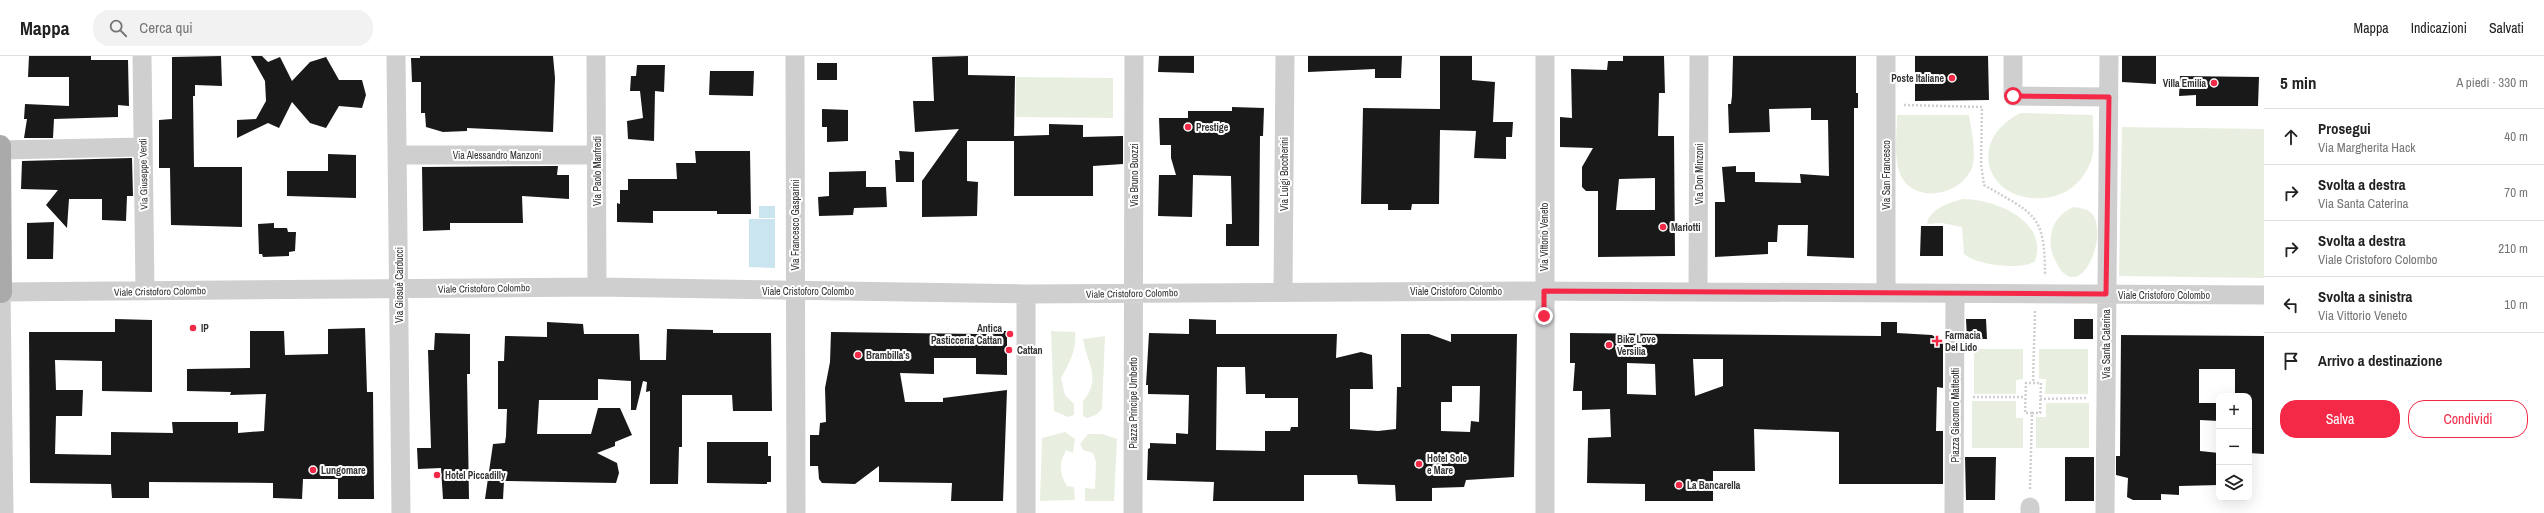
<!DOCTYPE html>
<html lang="it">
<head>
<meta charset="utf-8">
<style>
  :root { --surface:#fff; --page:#f2f2f2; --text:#222; --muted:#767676; --line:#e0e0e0; --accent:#f42948 }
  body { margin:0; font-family:"Archivo Narrow",sans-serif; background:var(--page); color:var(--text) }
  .controls { position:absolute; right:12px; bottom:12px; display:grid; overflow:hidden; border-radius:8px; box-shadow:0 4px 16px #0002 }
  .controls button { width:36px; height:36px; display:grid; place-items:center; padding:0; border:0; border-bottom:1px solid var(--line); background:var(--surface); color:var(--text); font:20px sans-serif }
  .stop { position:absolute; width:12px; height:12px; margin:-9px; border:3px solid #f42948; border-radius:50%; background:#fff }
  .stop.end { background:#f42948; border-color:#fff; box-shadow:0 1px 4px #0008 }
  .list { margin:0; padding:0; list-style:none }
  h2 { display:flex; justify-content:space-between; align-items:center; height:52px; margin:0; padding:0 16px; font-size:17px }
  h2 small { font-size:13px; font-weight:400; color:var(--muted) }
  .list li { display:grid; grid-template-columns:26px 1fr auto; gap:12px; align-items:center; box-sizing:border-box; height:56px; padding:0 16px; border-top:1px solid var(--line) }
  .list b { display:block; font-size:15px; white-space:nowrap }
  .list p { margin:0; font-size:13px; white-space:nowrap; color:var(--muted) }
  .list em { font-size:13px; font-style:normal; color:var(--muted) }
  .actions { display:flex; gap:8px; padding:12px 16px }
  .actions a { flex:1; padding:9px 0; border:1px solid var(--accent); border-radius:16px; text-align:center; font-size:14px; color:var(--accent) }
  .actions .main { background:var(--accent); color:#fff }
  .icon { flex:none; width:22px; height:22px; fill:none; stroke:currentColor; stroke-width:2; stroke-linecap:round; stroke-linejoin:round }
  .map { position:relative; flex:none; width:2264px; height:457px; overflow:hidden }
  header { display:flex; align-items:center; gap:24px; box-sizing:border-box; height:56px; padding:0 20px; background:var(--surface); border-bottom:1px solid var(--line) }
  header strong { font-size:19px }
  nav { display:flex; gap:22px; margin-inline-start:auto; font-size:14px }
  .search { width:280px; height:36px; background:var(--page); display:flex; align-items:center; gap:10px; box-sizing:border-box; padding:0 14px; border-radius:16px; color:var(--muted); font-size:15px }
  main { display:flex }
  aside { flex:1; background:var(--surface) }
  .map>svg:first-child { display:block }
</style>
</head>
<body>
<header>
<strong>Mappa</strong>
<div class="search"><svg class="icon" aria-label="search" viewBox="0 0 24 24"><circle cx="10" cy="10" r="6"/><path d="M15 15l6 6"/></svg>Cerca qui</div>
<nav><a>Mappa</a><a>Indicazioni</a><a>Salvati</a></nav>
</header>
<main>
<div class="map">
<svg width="2264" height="457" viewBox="0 0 2264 457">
  <rect width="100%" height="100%" fill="#fff"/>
  <path fill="#e9efe0" d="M 1016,21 L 1113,22 L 1113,62 L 1016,61 Z
    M 2021,57 L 2093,59 C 2092,72 2096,92 2091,105 C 2083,126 2067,140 2044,142 C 1985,147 1966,83 2021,57 Z
    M 1897,59 L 1969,59 C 1971,73 1976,94 1973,108 C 1966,138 1916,150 1901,120 C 1893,102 1897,78 1897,59 Z
    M 2122,71 L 2264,73 L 2264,222 L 2119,220 Z
    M 1963,143 C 1995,143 2049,165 2035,205 C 2023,215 1976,209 1964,198 L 1962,171 L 1942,167 L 1928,168 L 1927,166 C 1933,151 1949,147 1963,143 Z
    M 2074,151 C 2081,152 2089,153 2093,159 C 2109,182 2078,254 2055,204 C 2045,184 2052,159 2074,151 Z
    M 1051,275 L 1075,276 C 1077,294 1069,308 1061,322 L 1065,339 L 1074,348 L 1074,359 L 1068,361 L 1054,355 Z
    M 1105,280 L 1102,353 L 1096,359 L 1087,362 L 1083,360 L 1083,345 C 1102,322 1087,308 1083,283 Z
    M 1974,293 L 2023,293 L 2023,323 L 2016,324 L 2016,338 L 1974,338 Z
    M 2039,293 L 2088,293 L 2088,338 L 2045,338 L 2046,323 L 2039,323 Z
    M 1972,345 L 2016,345 L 2016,362 L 2023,362 L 2023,392 L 1972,392 Z
    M 2046,347 L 2089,347 L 2089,392 L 2036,392 L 2036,361 L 2046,361 Z
    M 1065,376 L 1075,383 L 1073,397 L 1066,394 C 1059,407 1059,418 1067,430 L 1074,431 L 1075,444 L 1040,445 L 1042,382 Z
    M 1088,378 L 1102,378 L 1117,383 L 1114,445 L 1085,445 L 1085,432 L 1095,433 L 1096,406 L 1093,397 L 1083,394 L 1080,388 Z"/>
  <path fill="#cbe5f0" d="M 759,150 L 775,150 L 775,162 L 759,162 Z
    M 749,163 L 775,163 L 775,212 L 749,211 Z"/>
  <path fill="#191919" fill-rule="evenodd" d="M 29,0 L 91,0 L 91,4 L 128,4 L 129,50 L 118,49 L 118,61 L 54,63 L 53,82 L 24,82 L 27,63 L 24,63 L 25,48 L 69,50 L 69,21 L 28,21 Z
    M 221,0 L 222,30 L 195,29 L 195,40 L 193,40 L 194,111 L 242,111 L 242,171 L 171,169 L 170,112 L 159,112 L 159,64 L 172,63 L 172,1 Z
    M 251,0 L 262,0 L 268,6 L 280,1 L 292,25 L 310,6 L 326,1 L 339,24 L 362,24 L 366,39 L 362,52 L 339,50 L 326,72 L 310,67 L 292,46 L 279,72 L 268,67 L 237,82 L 237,64 L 256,63 L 266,45 L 265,25 Z
    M 420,0 L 553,0 L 555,22 L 553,76 L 467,72 L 467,75 L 443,76 L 426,71 L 425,57 L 421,57 L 421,26 L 412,26 L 411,2 L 420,2 Z
    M 968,0 L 968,19 L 1015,20 L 1014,80 L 1049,79 L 1049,68 L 1083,69 L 1083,81 L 1123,80 L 1123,108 L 1093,110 L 1093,140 L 1014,140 L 1014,85 L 967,85 L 967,125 L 978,126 L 977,160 L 922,161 L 922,125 L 959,73 L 915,76 L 913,45 L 934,45 L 932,1 Z
    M 1159,0 L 1194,0 L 1194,17 L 1158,16 Z
    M 1308,0 L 1402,0 L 1401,22 L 1375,22 L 1375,13 L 1308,16 Z
    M 1440,0 L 1472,0 L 1472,24 L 1495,26 L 1493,66 L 1513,66 L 1512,81 L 1506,81 L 1506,103 L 1474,102 L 1476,75 L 1440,74 L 1439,148 L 1412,148 L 1411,154 L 1388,154 L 1388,148 L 1361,148 L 1363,52 L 1440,53 Z
    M 1623,0 L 1664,0 L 1665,37 L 1659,37 L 1658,80 L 1674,80 L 1675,200 L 1598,201 L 1598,135 L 1586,135 L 1582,131 L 1582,111 L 1593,92 L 1560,91 L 1560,61 L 1572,62 L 1571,13 L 1607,14 L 1608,5 L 1623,5 ZM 1655,122 L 1655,154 L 1616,154 L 1619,123 Z
    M 1733,0 L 1856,0 L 1856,37 L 1858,37 L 1858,52 L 1854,52 L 1854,202 L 1807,200 L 1808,169 L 1778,169 L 1777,186 L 1768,186 L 1768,198 L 1715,201 L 1715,146 L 1725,146 L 1722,111 L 1736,110 L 1736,116 L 1755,116 L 1755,126 L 1801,127 L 1800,118 L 1829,120 L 1828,64 L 1811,64 L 1811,52 L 1769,53 L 1770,76 L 1729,77 L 1728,48 L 1731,48 L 1732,40 Z
    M 1915,0 L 1988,0 L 1989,44 L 1915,45 Z
    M 2122,0 L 2156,0 L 2156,28 L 2122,26 Z
    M 817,7 L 837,7 L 837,24 L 817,24 Z
    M 637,9 L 665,9 L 664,36 L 655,35 L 654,85 L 628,83 L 627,65 L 643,62 L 640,35 L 630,35 L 631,20 L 636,20 Z
    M 710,15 L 754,15 L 753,40 L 709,39 Z
    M 2180,20 L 2259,21 L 2258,50 L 2196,50 L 2196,39 L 2179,40 Z
    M 1232,51 L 1264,52 L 1263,80 L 1260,80 L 1259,190 L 1226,190 L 1226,168 L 1232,168 L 1231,120 L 1193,119 L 1192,161 L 1158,160 L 1159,119 L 1176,119 L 1171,102 L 1171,89 L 1160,89 L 1159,62 L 1188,62 L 1188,55 L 1232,55 Z
    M 822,53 L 848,54 L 848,85 L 827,86 L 827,71 L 822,71 Z
    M 695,95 L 750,95 L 751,158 L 717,158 L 717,155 L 653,155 L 653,167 L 617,166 L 617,147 L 620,148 L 620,134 L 628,134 L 628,123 L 677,123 L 676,107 L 696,107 Z
    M 899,95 L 914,96 L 914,126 L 896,126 L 895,104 L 900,104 Z
    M 328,98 L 356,99 L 356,142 L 287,140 L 287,115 L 328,115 Z
    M 132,102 L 133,140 L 127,140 L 126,165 L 102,164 L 102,143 L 69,143 L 67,172 L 46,149 L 58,134 L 21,133 L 22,105 Z
    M 558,110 L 557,119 L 569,119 L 569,143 L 522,140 L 523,167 L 450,167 L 450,174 L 423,175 L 422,111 Z
    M 866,115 L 866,131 L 886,131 L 887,151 L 854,152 L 853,159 L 819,160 L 818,141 L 829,140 L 829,116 Z
    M 54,166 L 53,203 L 27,203 L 27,167 Z
    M 274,167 L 274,172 L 287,172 L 288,176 L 296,176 L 295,195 L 289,196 L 289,200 L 263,201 L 262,198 L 259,198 L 258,168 Z
    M 1921,170 L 1943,170 L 1943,200 L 1920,200 Z
    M 115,263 L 152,264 L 152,336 L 102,335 L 102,305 L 55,304 L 56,334 L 83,334 L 82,360 L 56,360 L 55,398 L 111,399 L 111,376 L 173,377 L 172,366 L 238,366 L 238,377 L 264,375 L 266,338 L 230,339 L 231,336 L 187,335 L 187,313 L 250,312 L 250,275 L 284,275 L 285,299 L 328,298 L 328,273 L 365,272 L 367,336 L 373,336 L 374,443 L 338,443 L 338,423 L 303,423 L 302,443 L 273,442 L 273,427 L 149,426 L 149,442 L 112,442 L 111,428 L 30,427 L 29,276 L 115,276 Z
    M 1189,263 L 1216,264 L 1216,278 L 1337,278 L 1336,302 L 1361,296 L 1372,299 L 1373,333 L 1350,333 L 1350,373 L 1378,375 L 1396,373 L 1397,331 L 1401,331 L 1401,278 L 1429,278 L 1451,286 L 1451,278 L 1517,278 L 1514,421 L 1466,424 L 1464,431 L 1432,432 L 1432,445 L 1396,445 L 1395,429 L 1358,428 L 1357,419 L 1304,419 L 1304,445 L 1213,445 L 1214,426 L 1147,424 L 1148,393 L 1150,392 L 1150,387 L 1176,388 L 1176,377 L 1188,378 L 1189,339 L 1148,338 L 1148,329 L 1146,329 L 1149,277 L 1189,278 ZM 1217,311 L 1245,311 L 1246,338 L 1265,338 L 1265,342 L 1298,342 L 1298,371 L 1291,371 L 1290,375 L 1265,375 L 1265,395 L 1216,394 ZM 1452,330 L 1480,330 L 1479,366 L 1471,365 L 1470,376 L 1441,375 L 1441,346 L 1452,346 Z
    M 1966,263 L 1986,263 L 1987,283 L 1967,283 Z
    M 2074,263 L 2093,263 L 2093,283 L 2074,283 Z
    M 547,266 L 583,268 L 584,278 L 639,278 L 640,304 L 666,304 L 667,273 L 713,274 L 713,277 L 771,277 L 772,355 L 733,355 L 732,339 L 682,339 L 682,391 L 679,391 L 678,428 L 650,428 L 650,335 L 646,336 L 647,326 L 643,325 L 636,354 L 631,354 L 631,325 L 598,323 L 598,344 L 539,344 L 537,378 L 591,378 L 598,352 L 620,352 L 632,379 L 615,386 L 615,390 L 597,397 L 617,407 L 619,417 L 616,427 L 504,425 L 503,443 L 485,443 L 493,388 L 505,387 L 506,380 L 507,353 L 498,353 L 498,305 L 504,305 L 505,280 L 547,281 Z
    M 1881,266 L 1897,266 L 1897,277 L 1932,279 L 1943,286 L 1943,332 L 1937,331 L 1936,375 L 1943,375 L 1943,428 L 1839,428 L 1839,376 L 1754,373 L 1755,415 L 1713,415 L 1713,445 L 1645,445 L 1645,428 L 1587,427 L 1588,382 L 1611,381 L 1610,353 L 1582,354 L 1582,335 L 1573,335 L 1575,307 L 1570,307 L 1570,277 L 1881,280 ZM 1693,303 L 1723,303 L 1723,330 L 1695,340 ZM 1627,307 L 1655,308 L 1656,339 L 1627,338 Z
    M 980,275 L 1007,275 L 1007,319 L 976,318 L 976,302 L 934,302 L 934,318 L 900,317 L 905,346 L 943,346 L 943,342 L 1007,334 L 1003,445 L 951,445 L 952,427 L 879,426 L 879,410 L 855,428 L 822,427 L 819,423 L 818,410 L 810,410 L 810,379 L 819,379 L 820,367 L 826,366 L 825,332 L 830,306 L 831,276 L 980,278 Z
    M 435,277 L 470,278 L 470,318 L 467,318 L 469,443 L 443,443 L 441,412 L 418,413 L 417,392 L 431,392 L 428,294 L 434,294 Z
    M 2121,279 L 2264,280 L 2264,398 L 2249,397 L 2249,339 L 2235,338 L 2235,313 L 2199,313 L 2199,347 L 2219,347 L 2219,365 L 2200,364 L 2200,395 L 2219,397 L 2219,429 L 2179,430 L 2179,439 L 2161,438 L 2161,444 L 2133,444 L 2127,441 L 2128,422 L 2116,419 L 2116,400 L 2120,400 Z
    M 707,386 L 768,386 L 768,400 L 771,400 L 771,426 L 767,426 L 767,428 L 707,427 Z
    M 1965,401 L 1996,401 L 1995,444 L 1966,444 Z
    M 2065,401 L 2094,401 L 2094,445 L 2065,445 Z"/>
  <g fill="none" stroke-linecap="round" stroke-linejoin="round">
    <path stroke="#cfcfcf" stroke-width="2.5" stroke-dasharray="2 2" stroke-linecap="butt" d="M 1904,49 L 1982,51 L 1981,108 L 1984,129 C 2035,159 2045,157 2045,220
      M 1973,341 L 2025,341
      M 2040,343 L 2088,342
      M 2032,357 L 2025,357 L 2026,327 L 2033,327
      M 2030,433 L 2032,357 L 2040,357 L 2041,327 L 2033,327 L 2035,255"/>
    <path stroke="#cfcfcf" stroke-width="19" d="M 142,0 L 145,235
      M 396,0 L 401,457
      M 596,0 L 597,231
      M 795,0 L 796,457
      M 1545,0 L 1545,457
      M 1886,0 L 1886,237
      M 2013,0 L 2013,40 L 2109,41
      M 0,94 L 142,91
      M 398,99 L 597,99
      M 0,236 L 597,231 L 1026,238 L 1525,235 L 2264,239
      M 1,236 L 4,457
      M 1283,236 L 1285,0
      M 1698,236 L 1699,0
      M 2030,451 L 2030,457
      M 1026,457 L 1026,238
      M 1133,457 L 1134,0
      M 1954,457 L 1955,238
      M 2105,457 L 2109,0"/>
    <path stroke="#aaa" stroke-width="22" d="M 0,90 L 1,236"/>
  </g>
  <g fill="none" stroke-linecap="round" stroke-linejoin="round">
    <path stroke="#f42948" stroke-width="5" d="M 1544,260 L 1544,235 L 2106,238 L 2109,41 L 2013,40"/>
  </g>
  <g fill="#f42948" stroke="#fff" stroke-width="1.5">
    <circle cx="1952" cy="22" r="4"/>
    <circle cx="2214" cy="27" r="4"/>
    <circle cx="1188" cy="71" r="4"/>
    <circle cx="1663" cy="171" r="4"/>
    <circle cx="193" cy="272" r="4"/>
    <circle cx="1010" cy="278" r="4"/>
    <path d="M1935 279h4v4h4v4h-4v4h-4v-4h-4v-4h4z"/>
    <circle cx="1609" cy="289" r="4"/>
    <circle cx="1009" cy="294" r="4"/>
    <circle cx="858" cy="299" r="4"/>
    <circle cx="1419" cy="408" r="4"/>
    <circle cx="313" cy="414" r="4"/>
    <circle cx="437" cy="419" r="4"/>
    <circle cx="1679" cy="429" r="4"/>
  </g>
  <g text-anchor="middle" stroke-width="4" stroke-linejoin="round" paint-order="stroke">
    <g font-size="10" font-weight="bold" fill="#323232" stroke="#fff" text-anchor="start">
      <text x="1944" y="26" text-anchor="end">Poste Italiane</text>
      <text x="2206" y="31" text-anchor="end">Villa Emilia</text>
      <text x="1196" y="75">Prestige</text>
      <text x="1671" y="175">Mariotti</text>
      <text x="201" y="276">IP</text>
      <text x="1002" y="276" text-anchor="end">Antica<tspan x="1002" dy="12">Pasticceria Cattan</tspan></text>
      <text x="1945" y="283">Farmacia<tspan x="1945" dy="12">Del Lido</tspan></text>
      <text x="1617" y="287">Bike Love<tspan x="1617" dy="12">Versilia</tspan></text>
      <text x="1017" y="298">Cattan</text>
      <text x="866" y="303">Brambilla's</text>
      <text x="1427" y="406">Hotel Sole<tspan x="1427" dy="12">e Mare</tspan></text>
      <text x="321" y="418">Lungomare</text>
      <text x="445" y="423">Hotel Piccadilly</text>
      <text x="1687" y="433">La Bancarella</text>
    </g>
    <g font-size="10" fill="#323232" stroke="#fff">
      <text x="497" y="103">Via Alessandro Manzoni</text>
      <text transform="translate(597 115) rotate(-90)" y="4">Via Paolo Manfredi</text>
      <text transform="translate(143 118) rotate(-91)" y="4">Via Giuseppe Verdi</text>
      <text transform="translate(1284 118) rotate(-90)" y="4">Via Luigi Boccherini</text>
      <text transform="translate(1699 118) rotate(-90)" y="4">Via Don Minzoni</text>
      <text transform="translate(1134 119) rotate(-90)" y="4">Via Bruno Buozzi</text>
      <text transform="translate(1886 119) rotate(-90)" y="4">Via San Francesco</text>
      <text transform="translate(795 169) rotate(-90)" y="4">Via Francesco Gasparini</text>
      <text transform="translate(1544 181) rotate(-90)" y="4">Via Vittorio Veneto</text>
      <text transform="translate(399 229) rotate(-90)" y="4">Via Giosuè Carducci</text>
      <text transform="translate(484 232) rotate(-1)" y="4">Viale Cristoforo Colombo</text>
      <text transform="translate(160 235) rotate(-1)" y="4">Viale Cristoforo Colombo</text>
      <text x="808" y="239">Viale Cristoforo Colombo</text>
      <text x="1456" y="239">Viale Cristoforo Colombo</text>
      <text transform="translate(1132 237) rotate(-1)" y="4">Viale Cristoforo Colombo</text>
      <text x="2164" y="243">Viale Cristoforo Colombo</text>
      <text transform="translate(2106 288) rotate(-90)" y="4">Via Santa Caterina</text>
      <text transform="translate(1133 347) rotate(-90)" y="4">Piazza Principe Umberto</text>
      <text transform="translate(1955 359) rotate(-90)" y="4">Piazza Giacomo Matteotti</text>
    </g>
  </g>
</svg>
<div class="controls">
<button>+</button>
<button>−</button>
<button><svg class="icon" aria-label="layers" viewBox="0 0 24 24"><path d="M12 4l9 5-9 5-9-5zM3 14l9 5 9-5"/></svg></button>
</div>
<div class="stop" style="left:2013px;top:40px"></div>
<div class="stop end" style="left:1544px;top:260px"></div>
</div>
<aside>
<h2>5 min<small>A piedi · 330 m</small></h2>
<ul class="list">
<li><svg class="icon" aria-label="ahead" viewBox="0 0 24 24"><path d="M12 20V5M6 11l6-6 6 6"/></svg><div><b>Prosegui</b><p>Via Margherita Hack</p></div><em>40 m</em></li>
<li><svg class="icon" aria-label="right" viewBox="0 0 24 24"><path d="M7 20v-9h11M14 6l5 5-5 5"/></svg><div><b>Svolta a destra</b><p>Via Santa Caterina</p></div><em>70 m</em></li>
<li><svg class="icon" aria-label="right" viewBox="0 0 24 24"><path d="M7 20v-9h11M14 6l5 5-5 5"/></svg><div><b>Svolta a destra</b><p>Viale Cristoforo Colombo</p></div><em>210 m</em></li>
<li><svg class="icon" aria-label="left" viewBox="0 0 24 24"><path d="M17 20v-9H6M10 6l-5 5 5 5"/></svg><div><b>Svolta a sinistra</b><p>Via Vittorio Veneto</p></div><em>10 m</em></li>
<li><svg class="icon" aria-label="arrive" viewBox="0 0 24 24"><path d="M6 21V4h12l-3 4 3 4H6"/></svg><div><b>Arrivo a destinazione</b></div></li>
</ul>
<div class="actions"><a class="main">Salva</a><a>Condividi</a></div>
</aside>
</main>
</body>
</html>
